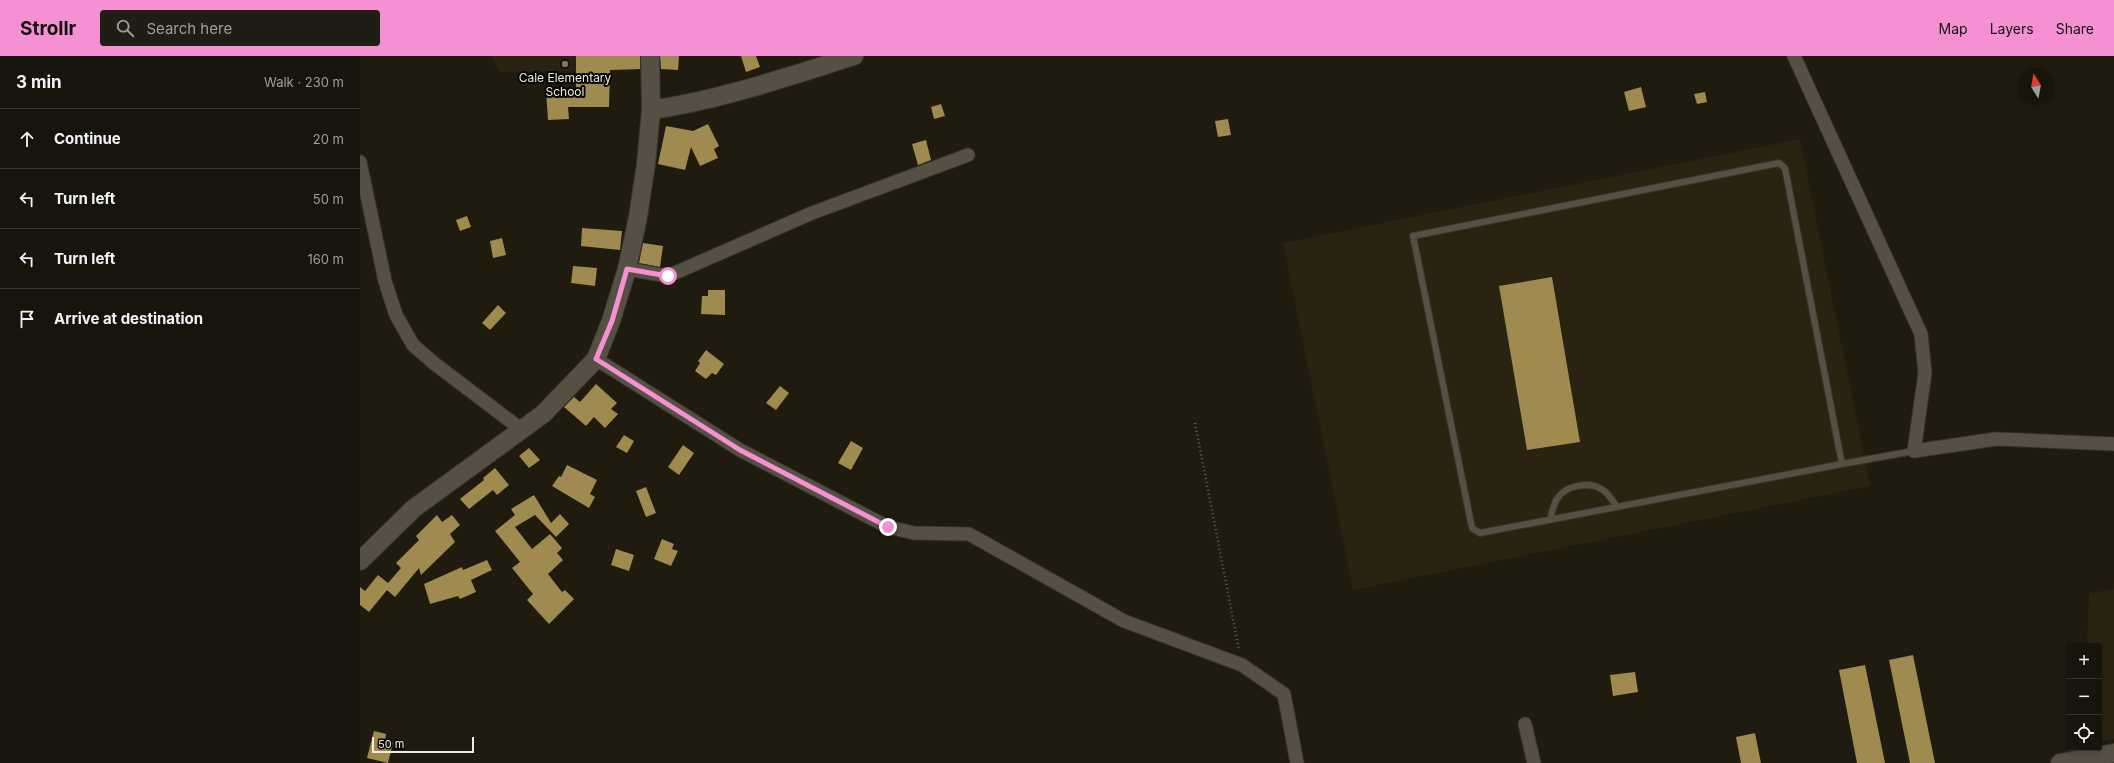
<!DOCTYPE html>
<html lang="en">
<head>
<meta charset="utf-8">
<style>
  :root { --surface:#17140b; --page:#201d14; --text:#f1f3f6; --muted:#9e9e9d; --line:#36332c; --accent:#f591d2 }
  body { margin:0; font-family:Inter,sans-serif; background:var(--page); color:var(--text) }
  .controls { position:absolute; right:12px; bottom:12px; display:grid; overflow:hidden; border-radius:4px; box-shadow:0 2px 6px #0003 }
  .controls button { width:36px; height:36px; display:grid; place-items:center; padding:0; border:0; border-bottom:1px solid var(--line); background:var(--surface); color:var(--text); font:20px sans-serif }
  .compass { position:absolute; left:1658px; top:12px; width:36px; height:36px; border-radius:50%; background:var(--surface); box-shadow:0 2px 6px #0003; rotate:349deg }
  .scale { position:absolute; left:12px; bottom:10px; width:102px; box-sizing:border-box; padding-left:4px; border:2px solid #eeebe3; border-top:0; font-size:11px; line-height:14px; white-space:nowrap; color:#eeebe3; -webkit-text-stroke:3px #070603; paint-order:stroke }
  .stop { position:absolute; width:12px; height:12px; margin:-9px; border:3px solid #f591d2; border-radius:50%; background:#fff }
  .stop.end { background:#f591d2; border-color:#fff; box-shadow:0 1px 4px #0008 }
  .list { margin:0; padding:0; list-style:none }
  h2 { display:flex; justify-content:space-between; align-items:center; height:52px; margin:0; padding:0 16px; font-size:17px }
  h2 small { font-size:13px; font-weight:400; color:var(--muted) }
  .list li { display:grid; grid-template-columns:26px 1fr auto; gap:12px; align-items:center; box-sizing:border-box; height:60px; padding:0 16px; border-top:1px solid var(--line) }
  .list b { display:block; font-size:15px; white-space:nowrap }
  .list em { font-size:13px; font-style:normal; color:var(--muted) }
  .icon { flex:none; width:22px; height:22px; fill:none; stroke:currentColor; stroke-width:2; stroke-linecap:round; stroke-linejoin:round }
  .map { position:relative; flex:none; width:1754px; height:707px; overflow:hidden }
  header { display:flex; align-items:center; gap:24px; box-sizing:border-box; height:56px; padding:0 20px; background:var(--accent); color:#111 }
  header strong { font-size:19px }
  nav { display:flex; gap:22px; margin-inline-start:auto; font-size:14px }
  .search { width:280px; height:36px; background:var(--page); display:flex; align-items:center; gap:10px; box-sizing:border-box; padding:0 14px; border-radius:4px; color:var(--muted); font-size:15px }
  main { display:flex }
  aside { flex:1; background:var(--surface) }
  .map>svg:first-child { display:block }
</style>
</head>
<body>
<header>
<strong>Strollr</strong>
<div class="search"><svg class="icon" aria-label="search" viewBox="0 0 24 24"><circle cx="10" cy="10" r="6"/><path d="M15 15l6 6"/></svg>Search here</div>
<nav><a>Map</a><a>Layers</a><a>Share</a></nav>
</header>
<main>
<aside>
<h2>3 min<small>Walk · 230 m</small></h2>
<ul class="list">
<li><svg class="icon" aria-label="ahead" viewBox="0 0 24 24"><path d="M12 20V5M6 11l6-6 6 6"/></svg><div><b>Continue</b></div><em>20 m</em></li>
<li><svg class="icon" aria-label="left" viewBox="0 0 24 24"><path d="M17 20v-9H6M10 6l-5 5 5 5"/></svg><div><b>Turn left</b></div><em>50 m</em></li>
<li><svg class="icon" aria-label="left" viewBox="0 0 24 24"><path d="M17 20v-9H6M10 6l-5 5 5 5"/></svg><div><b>Turn left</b></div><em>160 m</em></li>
<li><svg class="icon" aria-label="arrive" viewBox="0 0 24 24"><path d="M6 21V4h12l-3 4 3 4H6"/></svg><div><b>Arrive at destination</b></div></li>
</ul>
</aside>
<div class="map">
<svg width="1754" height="707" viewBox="0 0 1754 707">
  <rect width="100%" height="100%" fill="#1f1b0f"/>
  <path fill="#2a2311" d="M 131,0 L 274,0 L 274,15 L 140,16 Z
    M 1440,83 L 1510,430 L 993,534 L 923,187 Z
    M 1754,533 L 1754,683 L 1739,686 L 1739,590 L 1727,590 L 1729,537 Z"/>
  <path fill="#9f8a50" d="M 216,0 L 280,0 L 280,13 L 250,14 L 249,51 L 208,51 L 209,63 L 188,64 L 186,34 L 216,32 Z
    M 300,0 L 319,0 L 318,14 L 301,13 Z
    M 381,0 L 396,0 L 400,11 L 386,16 Z
    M 1281,31 L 1286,51 L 1269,55 L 1264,36 Z
    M 1345,36 L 1347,46 L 1337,48 L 1334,38 Z
    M 581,48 L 585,60 L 574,63 L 571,51 Z
    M 868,63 L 871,79 L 858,81 L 855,65 Z
    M 348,68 L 359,90 L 354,93 L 358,102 L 340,110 L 331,91 L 325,114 L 298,108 L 306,70 L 333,75 Z
    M 566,84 L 571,104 L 558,109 L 552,88 Z
    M 107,160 L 111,171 L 100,175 L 96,164 Z
    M 222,172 L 262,175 L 260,194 L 221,190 Z
    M 142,182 L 146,199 L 133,202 L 130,185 Z
    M 283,187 L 303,190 L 300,211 L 279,207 Z
    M 213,210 L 237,212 L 235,230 L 211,227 Z
    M 1192,221 L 1220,386 L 1167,394 L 1139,230 Z
    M 348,234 L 365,234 L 365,259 L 341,258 L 342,240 L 348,240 Z
    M 138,249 L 146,257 L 130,274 L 122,267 Z
    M 346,294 L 364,308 L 356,319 L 352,317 L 346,323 L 335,315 L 340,307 L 338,305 Z
    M 236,328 L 257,347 L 251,353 L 258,358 L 245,372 L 234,361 L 226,370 L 204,351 L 214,341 L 220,346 Z
    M 420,330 L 429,337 L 416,354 L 406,347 Z
    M 264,379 L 274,385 L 267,397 L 256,391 Z
    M 491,385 L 503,392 L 491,414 L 478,407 Z
    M 323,389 L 334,397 L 319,419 L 308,411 Z
    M 169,392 L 180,404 L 169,412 L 159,400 Z
    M 207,409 L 237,424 L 230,438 L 235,441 L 229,452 L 192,430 L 199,420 L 201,421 Z
    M 135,412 L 149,429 L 137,439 L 133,434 L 109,453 L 100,443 L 124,424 L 123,422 Z
    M 286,431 L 296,457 L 286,461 L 276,435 Z
    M 174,439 L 191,467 L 200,458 L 209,468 L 196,481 L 175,459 L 155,471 L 172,493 L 190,478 L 202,492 L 197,497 L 203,504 L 188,518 L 202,536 L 205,534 L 214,543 L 189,568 L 167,544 L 173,538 L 152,512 L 160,506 L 135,475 L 155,459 L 151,453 Z
    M 77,459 L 82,466 L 92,459 L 100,469 L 90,478 L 95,486 L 61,519 L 59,512 L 35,541 L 27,534 L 9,556 L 0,549 L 0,531 L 5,535 L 18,519 L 28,527 L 41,512 L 36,507 L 59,484 L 56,480 Z
    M 302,483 L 314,488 L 312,493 L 318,495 L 311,510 L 294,503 Z
    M 256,493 L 274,499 L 269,515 L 251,509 Z
    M 127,504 L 132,514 L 111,524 L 116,536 L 100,543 L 98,540 L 70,548 L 64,528 L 102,511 L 103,514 Z
    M 1553,599 L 1575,707 L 1550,707 L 1529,604 Z
    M 1505,609 L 1525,707 L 1497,707 L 1479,614 Z
    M 1275,616 L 1278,636 L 1253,640 L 1250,619 Z
    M 14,675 L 26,678 L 25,685 L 33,687 L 28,707 L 7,702 Z
    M 1395,677 L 1401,707 L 1381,707 L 1376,681 Z"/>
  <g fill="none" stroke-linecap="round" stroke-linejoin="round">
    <g stroke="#37342d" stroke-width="8">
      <path id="lane" d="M 1482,408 L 1425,112 L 1419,107 L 1053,180 L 1112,472 L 1120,477 L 1482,408 L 1554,395
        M 1190,464 C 1192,457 1193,449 1197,443 C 1205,429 1230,425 1243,434 C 1249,438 1253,445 1257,451"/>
    </g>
    <g stroke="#37342d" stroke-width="15">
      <path id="street" d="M 1434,0 L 1561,278 L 1565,317 L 1554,395 L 1636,383 L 1754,388
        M 0,106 L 25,225 L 36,259 L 53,289 L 75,308 L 162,374
        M 267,213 L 308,220 L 452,157 L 608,99
        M 236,303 L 380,394 L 528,471 L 554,477 L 609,478 L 764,565 L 882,609 L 924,638 L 937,707
        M 1165,668 L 1174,707"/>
    </g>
    <g stroke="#37342d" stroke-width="20">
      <path id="secondary" d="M 291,54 C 360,44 427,21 494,0
        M 0,505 L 53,453 L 183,358 L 236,303 L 251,265 L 267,213 L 278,161 L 286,108 L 291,54 L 290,0
        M 1700,707 L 1754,697"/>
    </g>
    <path stroke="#615e53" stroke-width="2.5" stroke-dasharray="1 3" stroke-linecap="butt" d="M 835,367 L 879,594"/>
    <use href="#lane" stroke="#555043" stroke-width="6"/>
    <use href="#street" stroke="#555043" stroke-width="13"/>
    <use href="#secondary" stroke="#555043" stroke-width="18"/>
  </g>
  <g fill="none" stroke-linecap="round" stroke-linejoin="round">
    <path stroke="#f591d2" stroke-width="5" d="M 308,220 L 267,213 L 252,265 L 236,303 L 380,394 L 528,471"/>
  </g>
  <circle fill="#8d6e63" stroke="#070603" stroke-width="1.5" cx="205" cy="8" r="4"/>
  <g text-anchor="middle" stroke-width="4" stroke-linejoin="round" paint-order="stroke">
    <g font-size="12" fill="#eeebe3" stroke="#070603">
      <text x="205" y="26">Cale Elementary<tspan x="205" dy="14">School</tspan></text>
    </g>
  </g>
</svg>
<div class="controls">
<button>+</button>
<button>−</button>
<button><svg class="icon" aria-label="locate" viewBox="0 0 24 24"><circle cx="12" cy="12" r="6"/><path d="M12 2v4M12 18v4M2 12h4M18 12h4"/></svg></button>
</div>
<svg class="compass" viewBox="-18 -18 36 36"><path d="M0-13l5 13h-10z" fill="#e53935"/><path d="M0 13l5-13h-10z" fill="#9e9e9d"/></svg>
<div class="scale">50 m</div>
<div class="stop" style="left:308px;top:220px"></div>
<div class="stop end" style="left:528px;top:471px"></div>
</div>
</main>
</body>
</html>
